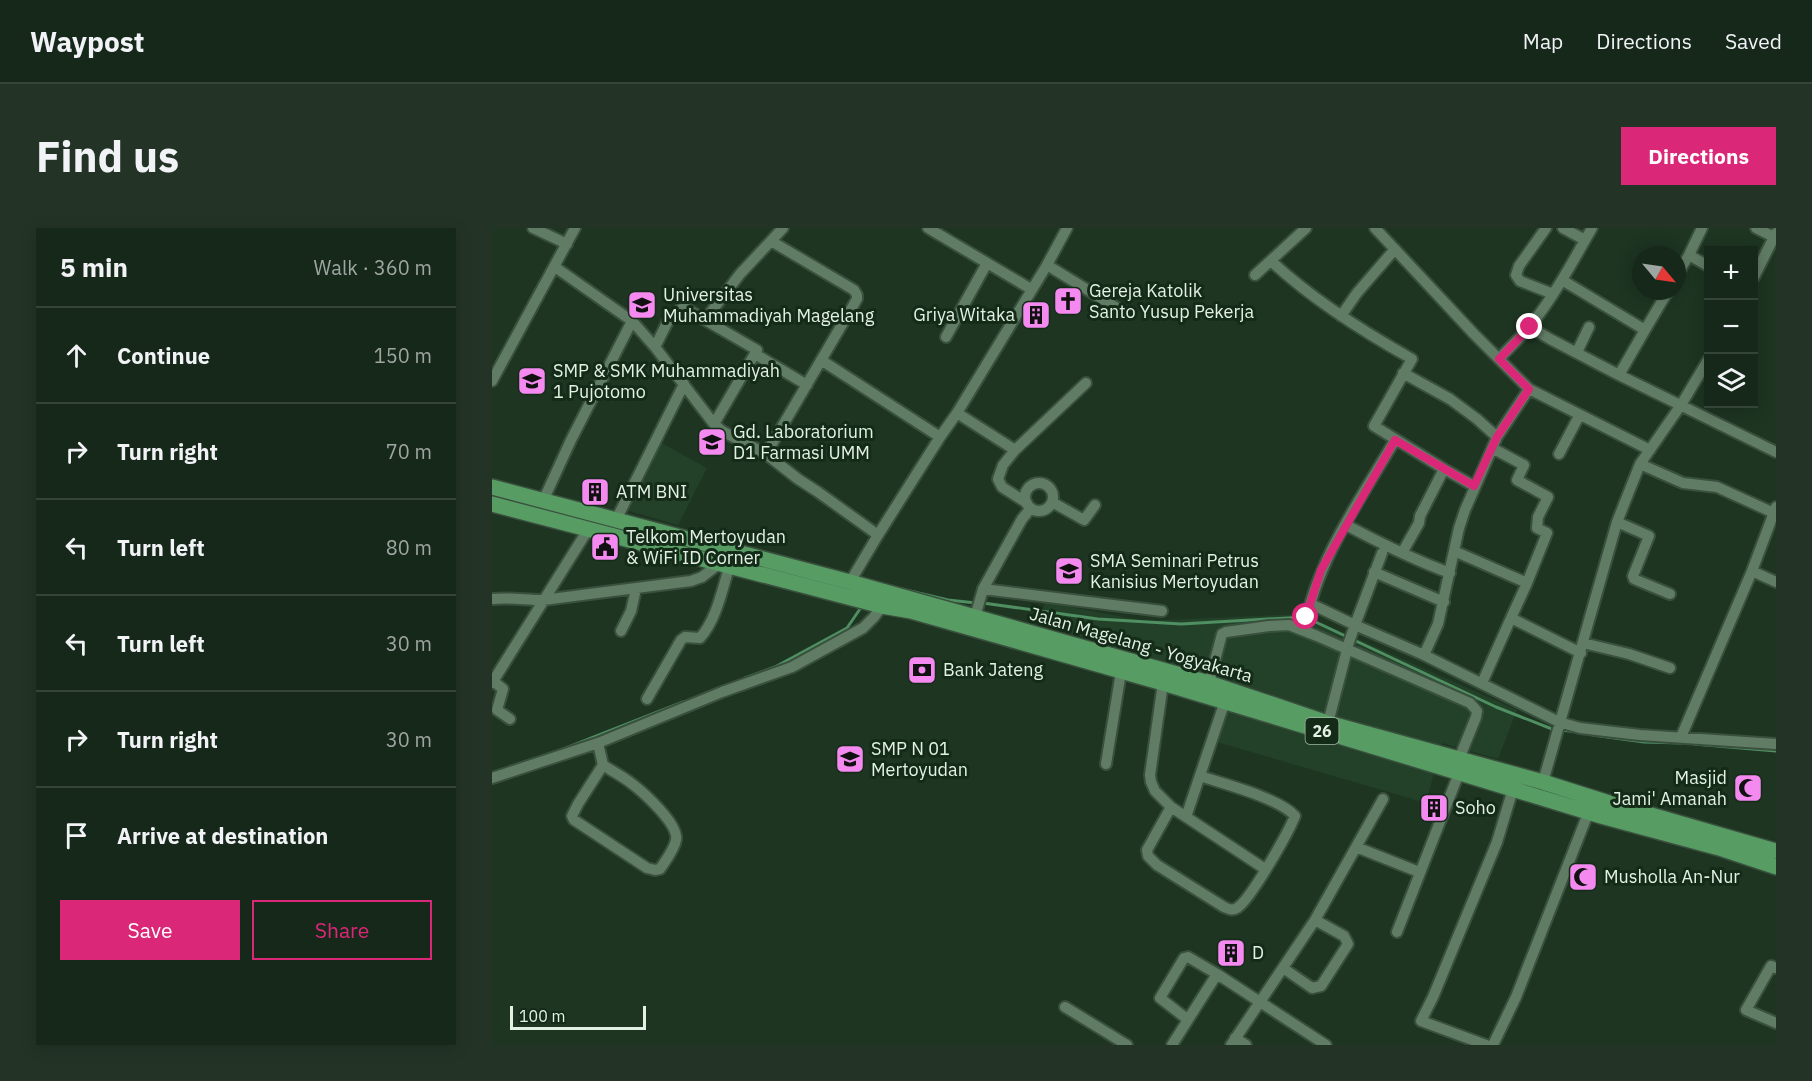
<!DOCTYPE html>
<html lang="en">
<head>
<meta charset="utf-8">
<style>
  :root { --surface:#16281a; --page:#233427; --text:#f1f3f6; --muted:#9ea6a2; --line:#354439; --accent:#db2777 }
  body { margin:0; font-family:"IBM Plex Sans",sans-serif; background:var(--page); color:var(--text) }
  .controls { position:absolute; right:18px; top:18px; display:grid; overflow:hidden; border-radius:0px; box-shadow:0 3px 15px #0003 }
  .controls button { width:54px; height:54px; display:grid; place-items:center; padding:0; border:0; border-bottom:2px solid var(--line); background:var(--surface); color:var(--text); font:30px sans-serif }
  .compass { position:absolute; left:1140px; top:18px; width:54px; height:54px; border-radius:50%; background:var(--surface); box-shadow:0 3px 15px #0003; rotate:119deg }
  .scale { position:absolute; left:18px; bottom:15px; width:136px; box-sizing:border-box; padding-left:6px; border:3px solid #e2f1e4; border-top:0; font-size:16px; line-height:21px; white-space:nowrap; color:#e2f1e4; -webkit-text-stroke:4px #142b18; paint-order:stroke }
  .stop { position:absolute; width:18px; height:18px; margin:-14px; border:4px solid #db2777; border-radius:50%; background:#fff }
  .stop.end { background:#db2777; border-color:#fff; box-shadow:0 2px 6px #0008 }
  .list { margin:0; padding:0; list-style:none }
  h2 { display:flex; justify-content:space-between; align-items:center; height:78px; margin:0; padding:0 24px; font-size:26px }
  h2 small { font-size:20px; font-weight:400; color:var(--muted) }
  .list li { display:grid; grid-template-columns:39px 1fr auto; gap:18px; align-items:center; box-sizing:border-box; height:96px; padding:0 24px; border-top:2px solid var(--line) }
  .list b { display:block; font-size:22px; white-space:nowrap }
  .list em { font-size:20px; font-style:normal; color:var(--muted) }
  .actions { display:flex; gap:12px; padding:18px 24px }
  .actions a { flex:1; padding:14px 0; border:2px solid var(--accent); border-radius:0px; text-align:center; font-size:21px; color:var(--accent) }
  .actions .main { background:var(--accent); color:#fff }
  .icon { flex:none; width:33px; height:33px; fill:none; stroke:currentColor; stroke-width:2; stroke-linecap:round; stroke-linejoin:round }
  .map { position:relative; flex:none; width:1284px; height:817px; overflow:hidden; border-radius:0px }
  header { display:flex; align-items:center; gap:36px; box-sizing:border-box; height:84px; padding:0 30px; background:var(--surface); border-bottom:2px solid var(--line) }
  header strong { font-size:28px }
  nav { display:flex; gap:33px; margin-inline-start:auto; font-size:21px }
  .intro { display:flex; align-items:center; justify-content:space-between; box-sizing:border-box; height:144px; padding:0 36px }
  h1 { margin:0; font-size:42px }
  .button { padding:15px 27px; border-radius:0px; background:var(--accent); color:#fff; font-size:21px; font-weight:700 }
  main { display:flex; gap:36px; padding:0 36px }
  aside { flex:1; background:var(--surface); border-radius:0px; box-shadow:0 3px 15px #0003 }
  .map>svg:first-child { display:block }
</style>
</head>
<body>
<header>
<strong>Waypost</strong>
<nav><a>Map</a><a>Directions</a><a>Saved</a></nav>
</header>
<div class="intro"><h1>Find us</h1><a class="button">Directions</a></div>
<main>
<aside>
<h2>5 min<small>Walk · 360 m</small></h2>
<ul class="list">
<li><svg class="icon" aria-label="ahead" viewBox="0 0 24 24"><path d="M12 20V5M6 11l6-6 6 6"/></svg><div><b>Continue</b></div><em>150 m</em></li>
<li><svg class="icon" aria-label="right" viewBox="0 0 24 24"><path d="M7 20v-9h11M14 6l5 5-5 5"/></svg><div><b>Turn right</b></div><em>70 m</em></li>
<li><svg class="icon" aria-label="left" viewBox="0 0 24 24"><path d="M17 20v-9H6M10 6l-5 5 5 5"/></svg><div><b>Turn left</b></div><em>80 m</em></li>
<li><svg class="icon" aria-label="left" viewBox="0 0 24 24"><path d="M17 20v-9H6M10 6l-5 5 5 5"/></svg><div><b>Turn left</b></div><em>30 m</em></li>
<li><svg class="icon" aria-label="right" viewBox="0 0 24 24"><path d="M7 20v-9h11M14 6l5 5-5 5"/></svg><div><b>Turn right</b></div><em>30 m</em></li>
<li><svg class="icon" aria-label="arrive" viewBox="0 0 24 24"><path d="M6 21V4h12l-3 4 3 4H6"/></svg><div><b>Arrive at destination</b></div></li>
</ul>
<div class="actions"><a class="main">Save</a><a>Share</a></div>
</aside>
<div class="map">
<svg width="1284" height="817" viewBox="0 0 1284 817">
  <rect width="100%" height="100%" fill="#1e3522"/>
  <path fill="#224128" d="M 168,214 L 215,240 L 186,297 L 134,282 Z
    M 553,374 L 652,393 L 810,386 L 1025,482 L 1006,531 L 950,515 L 934,575 L 725,514 L 742,453 L 548,397 Z"/>
  <g fill="none" stroke-linecap="round" stroke-linejoin="round">
    <path stroke="#4f8f62" stroke-width="3" d="M 397,358 L 456,372 L 484,375
      M 491,375 L 606,391 L 689,396 L 813,389 L 1004,479 L 1060,501 L 1086,504
      M 253,450 L 283,439 L 355,400 L 370,378
      M 1101,507 L 1152,514 L 1190,515
      M 1202,516 L 1284,523
      M 69,522 L 191,474"/>
    <g stroke="#3a503e" stroke-width="14">
      <path id="minor" d="M 41,0 L 75,16
        M 436,0 L 539,61
        M 883,0 L 982,106 L 1037,161 L 1158,222
        M 1054,0 L 1027,38 L 1024,47 L 1028,53 L 1061,66
        M 1071,0 L 1093,12
        M 1264,0 L 1284,10
        M 1197,27 L 1210,0
        M 779,33 C 821,72 870,103 920,131 L 882,198 L 952,241 L 982,258
        M 555,37 L 625,80
        M 63,39 L 140,93 L 163,119 L 222,196 L 230,203 L 274,226 L 306,251 L 326,264 L 386,307
        M 763,47 L 814,0
        M 1185,47 L 1197,27 L 1216,38
        M 1262,49 L 1284,5
        M 849,88 L 865,65 L 903,21
        M 213,92 L 265,122 L 222,196
        M 1038,99 L 1058,111 L 1127,147 L 1153,102 L 1070,52
        M 1153,102 L 1176,63
        M 454,109 L 495,35
        M 163,119 L 176,93 L 189,81 L 195,81 L 213,92 L 248,46 L 291,0
        M 1085,124 L 1097,99
        M 263,126 L 315,157
        M 1007,131 C 1017,120 1029,109 1039,97 C 1063,67 1081,33 1100,0
        M 329,132 L 448,209
        M 911,145 L 958,171 L 985,191 L 1005,209
        M 1127,147 L 1284,224
        M 0,153 L 83,0
        M 465,185 L 523,222 L 594,155
        M 1000,220 L 1032,237 L 1025,252 L 1056,269 L 1046,289 L 1045,300 L 1055,305 L 1035,355 L 1019,390 L 1089,425
        M 523,222 L 511,237 L 506,251 L 510,259 L 535,275
        M 274,226 L 365,71 L 365,67 L 362,62 L 279,13
        M 1067,226 L 1087,188
        M 1148,236 L 1191,255 L 1225,259 L 1282,285
        M533 269a14 14 0 1 1 28 0a14 14 0 1 1-28 0Z
        M 51,273 L 79,212 L 140,93
        M 560,274 L 592,292 L 603,277
        M 124,292 L 192,156
        M 1125,294 L 1157,308 L 1141,348 L 1142,351 L 1178,366
        M 854,297 C 888,315 922,332 958,345
        M 962,323 L 1035,355
        M 890,325 L 863,397 L 932,427 L 1067,494 L 1088,500 L 1148,507 L 1284,516
        M 910,325 L 927,295 L 928,288 L 952,241
        M 1260,343 L 1284,354
        M 882,344 L 952,374
        M 358,354 L 386,307 L 448,209 L 465,185 L 555,37 L 575,0
        M 491,361 L 670,383
        M 0,371 C 17,369 34,372 51,372 L 199,353 L 210,349 L 228,335
        M 819,376 L 863,397 L 857,414 L 836,495
        M 483,389 L 491,361 L 530,291 L 539,280
        M 129,403 L 139,383 L 144,361
        M 812,403 C 824,333 868,272 903,212
        M 1091,415 L 1137,426 L 1178,440
        M 932,427 L 946,396 L 967,300 L 973,282 L 1005,209 L 1037,161
        M 1,453 L 11,461 L 5,482 L 18,491
        M 0,455 L 97,300
        M 671,455 L 658,547 L 659,554 L 663,563 L 679,579 L 773,641
        M 717,455 L 730,406 L 734,404 L 777,398 L 797,397 L 825,408 L 978,475 L 985,483 L 984,489 L 967,531
        M 990,455 L 1019,390
        M 155,471 L 189,412 L 193,409 L 208,410 C 225,391 230,361 238,337
        M 1189,509 L 1260,343 L 1284,279
        M 106,515 L 111,537
        M 614,536 L 629,444
        M 111,537 C 120,543 130,548 139,555 C 151,564 187,596 184,612 C 182,622 174,632 168,641 L 163,642 L 155,640 L 82,592 L 80,588 L 86,576 Z
        M 0,550 L 106,515 L 230,464 L 300,439 L 371,400 L 382,389 L 390,378
        M 1051,554 L 1125,294 L 1148,236 L 1189,177 L 1216,132
        M 679,579 L 655,622 L 656,628 L 665,637 L 732,679 C 737,681 740,683 745,680 C 759,671 796,605 803,588 C 787,570 732,556 708,548
        M 694,589 L 733,473
        M 864,619 L 927,644
        M 905,704 L 967,545
        M 791,740 L 820,760 L 829,758 L 856,716 L 852,708 L 823,692
        M 1284,740 L 1279,738 L 1254,782 L 1284,795
        M 573,779 L 635,817
        M 695,791 L 668,770 L 692,730 L 696,729 L 725,746
        M 743,810 L 754,817
        M 680,817 L 725,746 L 834,817
        M 739,817 L 823,692 L 891,571
        M 994,817 L 929,793 L 941,769 L 1005,614 L 1021,561
        M 1001,817 L 1024,769 L 1097,583"/>
    </g>
    <g stroke="#3a503e" stroke-width="18">
      <path id="highway" d="M 0,259 L 358,354 L 483,389 L 717,455 L 836,495 L 1051,554 L 1114,574 L 1284,623
        M 0,276 L 390,378 L 419,383 L 671,455 L 813,498
        M 850,509 L 1109,588 L 1227,620 L 1284,639"/>
    </g>
    <use href="#minor" stroke="#617c65" stroke-width="10"/>
    <use href="#highway" stroke="#569c63" stroke-width="15"/>
  </g>
  <g fill="none" stroke-linecap="round" stroke-linejoin="round">
    <path stroke="#db2777" stroke-width="8" d="M 814,389 L 829,342 L 903,212 L 982,258 L 1005,209 L 1037,161 L 1007,131 L 1038,99"/>
  </g>
  <defs>
    <g id="church-square" transform="scale(1.5)"><rect x="-9" y="-9" width="18" height="18" rx="4" fill="#f489f0" stroke="#142b18"/><path d="M-1.2-6h2.4v3.5h3.3v2.4h-3.3V6h-2.4V-.1h-3.3v-2.4h3.3Z" fill="#111"/></g>
    <g id="university-square" transform="scale(1.5)"><rect x="-9" y="-9" width="18" height="18" rx="4" fill="#f489f0" stroke="#142b18"/><path d="M0-5L7-2L0 1L-7-2ZM-4 1L0 2.5L4 1V4Q0 6-4 4Z" fill="#111"/></g>
    <g id="building-square" transform="scale(1.5)"><rect x="-9" y="-9" width="18" height="18" rx="4" fill="#f489f0" stroke="#142b18"/><path d="M-4-6H4V6H1V3H-1V6H-4ZM-2.5-4.3h1.7v1.8h-1.7ZM.8-4.3h1.7v1.8H.8ZM-2.5-1h1.7V.8h-1.7ZM.8-1h1.7V.8H.8Z" fill="#111"/></g>
    <g id="school-square" transform="scale(1.5)"><rect x="-9" y="-9" width="18" height="18" rx="4" fill="#f489f0" stroke="#142b18"/><path d="M0-5L7-2L0 1L-7-2ZM-4 1L0 2.5L4 1V4Q0 6-4 4Z" fill="#111"/></g>
    <g id="civic-square" transform="scale(1.5)"><rect x="-9" y="-9" width="18" height="18" rx="4" fill="#f489f0" stroke="#142b18"/><path d="M-.6-6.5H3V-4.5H.6V-3L4-1V1h2V6H-6V1h2V-1L-.6-3ZM-1.2 2.5V6h2.4V2.5Z" fill="#111"/></g>
    <g id="bank-square" transform="scale(1.5)"><rect x="-9" y="-9" width="18" height="18" rx="4" fill="#f489f0" stroke="#142b18"/><path d="M-6-4H6V4H-6ZM0-2.3a2.3 2.3 0 1 0 0 4.6a2.3 2.3 0 1 0 0-4.6Z" fill="#111"/></g>
    <g id="mosque-square" transform="scale(1.5)"><rect x="-9" y="-9" width="18" height="18" rx="4" fill="#f489f0" stroke="#142b18"/><path d="M3.5-4.9A6 6 0 1 0 3.5 4.9A5 5 0 1 1 3.5-4.9Z" fill="#111"/></g>
  </defs>
  <g fill-rule="evenodd">
    <use href="#church-square" x="576" y="73"/>
    <use href="#university-square" x="150" y="77"/>
    <use href="#building-square" x="544" y="87"/>
    <use href="#school-square" x="40" y="153"/>
    <use href="#university-square" x="220" y="214"/>
    <use href="#building-square" x="103" y="264"/>
    <use href="#civic-square" x="113" y="319"/>
    <use href="#school-square" x="577" y="343"/>
    <use href="#bank-square" x="430" y="442"/>
    <use href="#school-square" x="358" y="531"/>
    <use href="#mosque-square" x="1256" y="560"/>
    <use href="#building-square" x="942" y="580"/>
    <use href="#mosque-square" x="1091" y="649"/>
    <use href="#building-square" x="739" y="725"/>
  </g>
  <g text-anchor="middle" stroke-width="6" stroke-linejoin="round" paint-order="stroke">
    <rect fill="#142b18" stroke="#a4b6a7" stroke-width="1.5" x="813.5" y="490" width="33" height="26" rx="4.5"/>
    <g font-size="16" font-weight="bold" fill="#e2f1e4">
      <text x="830" y="509">26</text>
    </g>
    <g font-size="18" fill="#e2f1e4" stroke="#142b18" text-anchor="start">
      <text x="597" y="69">Gereja Katolik<tspan x="597" dy="21">Santo Yusup Pekerja</tspan></text>
      <text x="171" y="73">Universitas<tspan x="171" dy="21">Muhammadiyah Magelang</tspan></text>
      <text x="523" y="93" text-anchor="end">Griya Witaka</text>
      <text x="61" y="149">SMP &amp; SMK Muhammadiyah<tspan x="61" dy="21">1 Pujotomo</tspan></text>
      <text x="241" y="210">Gd. Laboratorium<tspan x="241" dy="21">D1 Farmasi UMM</tspan></text>
      <text x="124" y="270">ATM BNI</text>
      <text x="134" y="315">Telkom Mertoyudan<tspan x="134" dy="21">&amp; WiFi ID Corner</tspan></text>
      <text x="598" y="339">SMA Seminari Petrus<tspan x="598" dy="21">Kanisius Mertoyudan</tspan></text>
      <text x="451" y="448">Bank Jateng</text>
      <text x="379" y="527">SMP N 01<tspan x="379" dy="21">Mertoyudan</tspan></text>
      <text x="1235" y="556" text-anchor="end">Masjid<tspan x="1235" dy="21">Jami' Amanah</tspan></text>
      <text x="963" y="586">Soho</text>
      <text x="1112" y="655">Musholla An-Nur</text>
      <text x="760" y="731">D</text>
    </g>
    <g font-size="18" fill="#e2f1e4" stroke="#142b18">
      <text transform="translate(649 417) rotate(16)" y="6">Jalan Magelang - Yogyakarta</text>
    </g>
  </g>
</svg>
<div class="controls">
<button>+</button>
<button>−</button>
<button><svg class="icon" aria-label="layers" viewBox="0 0 24 24"><path d="M12 4l9 5-9 5-9-5zM3 14l9 5 9-5"/></svg></button>
</div>
<svg class="compass" viewBox="-18 -18 36 36"><path d="M0-13l5 13h-10z" fill="#e53935"/><path d="M0 13l5-13h-10z" fill="#9ea6a2"/></svg>
<div class="scale">100 m</div>
<div class="stop" style="left:814px;top:389px"></div>
<div class="stop end" style="left:1038px;top:99px"></div>
</div>
</main>
</body>
</html>
